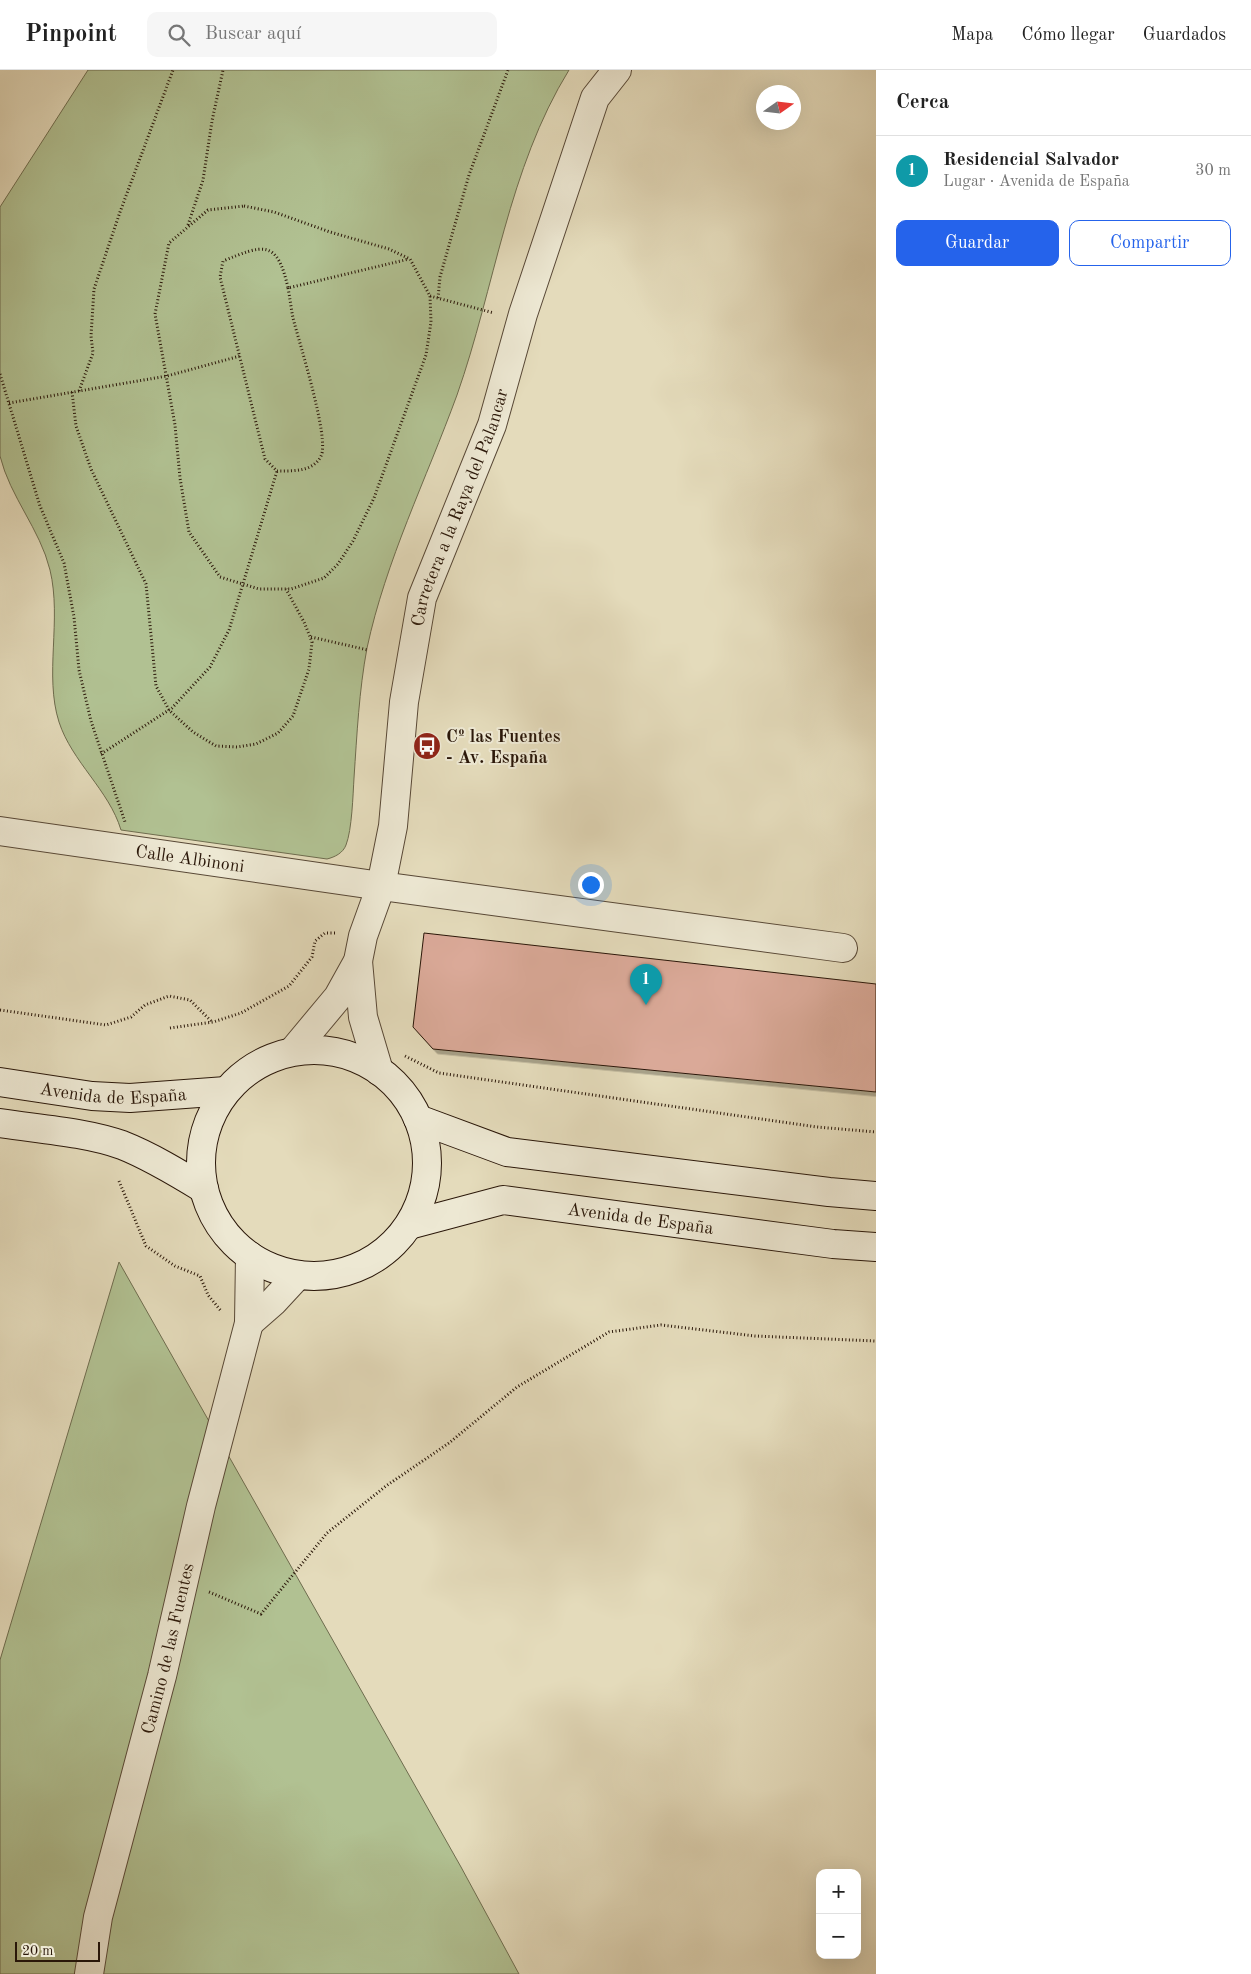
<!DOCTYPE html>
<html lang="es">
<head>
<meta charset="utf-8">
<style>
  :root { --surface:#fff; --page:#f6f6f6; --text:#222; --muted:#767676; --line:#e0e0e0; --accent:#2563eb }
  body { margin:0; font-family:"Old Standard TT",serif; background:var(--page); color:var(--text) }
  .controls { position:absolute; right:15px; bottom:15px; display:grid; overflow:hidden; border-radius:10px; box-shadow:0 5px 20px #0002 }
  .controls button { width:45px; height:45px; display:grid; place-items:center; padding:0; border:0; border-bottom:1px solid var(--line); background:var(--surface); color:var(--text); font:25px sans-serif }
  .compass { position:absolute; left:756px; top:15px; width:45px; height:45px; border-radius:50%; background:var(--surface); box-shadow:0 5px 20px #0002; rotate:76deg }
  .scale { position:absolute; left:15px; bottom:12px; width:85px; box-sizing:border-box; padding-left:5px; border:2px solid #2a1709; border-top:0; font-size:14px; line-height:18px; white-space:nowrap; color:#2a1709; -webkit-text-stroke:4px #ede8d3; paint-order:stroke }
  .you { position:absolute; left:590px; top:814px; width:18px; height:18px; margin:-12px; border:4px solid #fff; border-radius:50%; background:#1a73e8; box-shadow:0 0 0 8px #1a73e833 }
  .badge { display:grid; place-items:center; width:32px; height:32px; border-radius:50%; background:var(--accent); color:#fff; font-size:16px; font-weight:700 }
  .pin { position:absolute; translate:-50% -41px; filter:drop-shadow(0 1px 2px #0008) }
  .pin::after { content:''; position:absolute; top:26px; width:18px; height:15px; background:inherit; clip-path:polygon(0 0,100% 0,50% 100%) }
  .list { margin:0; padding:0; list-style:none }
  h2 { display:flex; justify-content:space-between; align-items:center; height:65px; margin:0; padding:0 20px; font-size:21px }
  h2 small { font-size:16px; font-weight:400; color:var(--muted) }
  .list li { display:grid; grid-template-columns:32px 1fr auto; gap:15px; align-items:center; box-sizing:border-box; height:70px; padding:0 20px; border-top:1px solid var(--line) }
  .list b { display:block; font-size:19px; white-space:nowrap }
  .list p { margin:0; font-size:16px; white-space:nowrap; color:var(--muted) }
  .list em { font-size:16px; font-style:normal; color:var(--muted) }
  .actions { display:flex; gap:10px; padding:15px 20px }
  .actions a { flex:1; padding:11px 0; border:1px solid var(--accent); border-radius:10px; text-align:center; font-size:18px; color:var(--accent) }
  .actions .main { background:var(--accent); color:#fff }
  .icon { flex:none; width:28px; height:28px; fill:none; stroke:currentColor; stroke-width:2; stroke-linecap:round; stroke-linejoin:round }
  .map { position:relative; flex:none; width:876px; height:1904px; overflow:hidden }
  header { display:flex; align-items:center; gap:30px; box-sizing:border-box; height:70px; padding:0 25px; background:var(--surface); border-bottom:1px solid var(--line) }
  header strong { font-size:24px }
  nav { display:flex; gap:28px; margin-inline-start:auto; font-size:18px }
  .search { width:350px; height:45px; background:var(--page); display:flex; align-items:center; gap:12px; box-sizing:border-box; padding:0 18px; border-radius:10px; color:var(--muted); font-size:19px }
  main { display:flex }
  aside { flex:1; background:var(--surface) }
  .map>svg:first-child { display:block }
</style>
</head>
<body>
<header>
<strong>Pinpoint</strong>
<div class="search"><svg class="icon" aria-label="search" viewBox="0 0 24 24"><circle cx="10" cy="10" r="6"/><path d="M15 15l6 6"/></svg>Buscar aquí</div>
<nav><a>Mapa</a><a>Cómo llegar</a><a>Guardados</a></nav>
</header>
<main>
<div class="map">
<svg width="876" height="1904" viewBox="0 0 876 1904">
  <defs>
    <filter id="shadow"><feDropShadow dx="4.5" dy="4.5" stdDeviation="0" flood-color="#0004"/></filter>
  </defs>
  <rect width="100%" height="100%" fill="#e4dbbb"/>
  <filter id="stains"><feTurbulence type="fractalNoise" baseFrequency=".004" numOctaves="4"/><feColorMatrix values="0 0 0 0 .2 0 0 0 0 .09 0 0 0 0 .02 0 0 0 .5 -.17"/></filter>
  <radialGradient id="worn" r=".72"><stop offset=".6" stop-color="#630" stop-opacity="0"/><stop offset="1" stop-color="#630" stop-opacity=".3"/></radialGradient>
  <path fill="#b1c192" stroke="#6e6c4e" d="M 88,0 L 569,0 C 508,99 495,217 457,325 C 426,410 386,490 367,578 C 359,621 357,664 354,708 C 353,724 352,760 346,775 C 343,783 335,787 327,789 L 121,760 C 109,720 72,692 59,652 C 44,605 62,550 50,500 C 40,459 10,427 0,386 L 0,137 Z
    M 119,1192 L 461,1797 L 519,1904 L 0,1904 L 0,1590 Z"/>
  <path fill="#daa998" stroke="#2a1709" filter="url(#shadow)" d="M 424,863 L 876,914 L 876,1022 L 433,979 L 413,957 Z"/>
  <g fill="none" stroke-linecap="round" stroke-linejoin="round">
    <g stroke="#584836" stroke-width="30">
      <g id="minor">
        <path id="s1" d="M 0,761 L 381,816 L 843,878"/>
        <path d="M 358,891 L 363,947 L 379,1001"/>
        <path id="s2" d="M 293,981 L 338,927 L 358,891 L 363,866 L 381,816 L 393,756 L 404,632 L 422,528 L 492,355 L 523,244 L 595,28 L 617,0"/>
      </g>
    </g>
    <g stroke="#584836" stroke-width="30">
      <g id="tertiary">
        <path d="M 249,1253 L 273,1232 L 298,1205"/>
        <path id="s3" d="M 89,1904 L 98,1847 L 162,1606 L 201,1436 L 249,1253 L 250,1186"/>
      </g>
    </g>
    <g stroke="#2a1709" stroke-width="30">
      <g id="secondary">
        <circle cx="314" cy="1093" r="113"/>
        <path id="s4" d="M 0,1012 L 92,1026 L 130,1028 L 226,1021"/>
        <path d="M 418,1049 L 507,1082 L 829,1122 L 876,1126"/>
        <path d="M 0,1053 C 39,1059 85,1062 122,1075 C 150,1086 178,1103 204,1119"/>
        <path id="s5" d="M 409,1155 L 503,1130 L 833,1174 L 876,1177"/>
      </g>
    </g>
    <path stroke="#2a1709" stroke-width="3" stroke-dasharray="1 2.5" stroke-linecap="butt" d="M 244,136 L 274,142 L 330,162 L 389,179 L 410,189 L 430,226 L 431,252 L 426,285 L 374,428 L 353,471 L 338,494 L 324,508 L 291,519 L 259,519 L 220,507 L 189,462 L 180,408 L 175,355 L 155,244 L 169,173 L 208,140 Z
      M 188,155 L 203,110 L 212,51 L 223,0
      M 288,218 C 290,228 291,238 293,248 C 299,272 330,369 321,386 C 313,402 293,401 277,401 L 265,389 L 220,207 L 223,191 C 263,175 277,168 288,218 L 409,189
      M 430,226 L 494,243
      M 438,228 L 440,207 L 469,105 L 508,0
      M 0,304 L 40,436 L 64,493 L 74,547 L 79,600 L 91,651 L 125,752
      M 79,321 L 93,283 L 91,266 L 94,219 L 120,142 L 173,0
      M 72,322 L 76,356 L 91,399 L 146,514 L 156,616 L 169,640 L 193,662 L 216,676 L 237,677 L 256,674 L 278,663 L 293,646 L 309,599 L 312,572 L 304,552 L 286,519
      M 9,333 L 167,306 L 240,286
      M 311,567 L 368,580
      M 101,684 L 172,638 L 210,597 L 229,560 L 277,401
      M 0,940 L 106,955 L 131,947 L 145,935 L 169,926 L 190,930 L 212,952
      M 170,958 L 213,952 L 241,943 L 289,916 L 312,887 L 315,871 L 325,863 L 335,863
      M 405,986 L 439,1003 L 817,1057 L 876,1062
      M 119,1111 L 146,1176 L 175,1196 L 200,1206 L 208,1225 L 221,1241
      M 209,1522 L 261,1544 L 327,1463 L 386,1416 L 449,1373 L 517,1317 L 609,1262 L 661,1255 L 755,1266 L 876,1271"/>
    <use href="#minor" stroke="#ede8d3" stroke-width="28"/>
    <use href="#tertiary" stroke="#ede8d3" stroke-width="28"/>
    <use href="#secondary" stroke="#ede8d3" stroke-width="28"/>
  </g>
  <defs>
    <g id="bus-disc" transform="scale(1.4375)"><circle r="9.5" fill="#8f2418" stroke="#ede8d3"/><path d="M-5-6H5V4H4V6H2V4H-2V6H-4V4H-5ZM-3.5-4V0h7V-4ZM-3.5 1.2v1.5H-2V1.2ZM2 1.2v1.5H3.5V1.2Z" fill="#fff"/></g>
  </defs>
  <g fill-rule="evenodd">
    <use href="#bus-disc" x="427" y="676"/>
  </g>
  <g text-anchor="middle" stroke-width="4" stroke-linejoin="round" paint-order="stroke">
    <g font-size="18" fill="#2a1709" stroke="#ede8d3">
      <text dy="6" stroke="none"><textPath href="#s2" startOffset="579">Carretera a la Raya del Palancar</textPath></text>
      <text dy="6" stroke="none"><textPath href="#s1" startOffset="192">Calle Albinoni</textPath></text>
      <text dy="6" stroke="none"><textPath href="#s4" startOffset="114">Avenida de España</textPath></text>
      <text dy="6" stroke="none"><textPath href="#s5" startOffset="236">Avenida de España</textPath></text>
      <text dy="6" stroke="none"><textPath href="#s3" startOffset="335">Camino de las Fuentes</textPath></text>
    </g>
    <g font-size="18" font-weight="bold" fill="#2a1709" stroke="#ede8d3" text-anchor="start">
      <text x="446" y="672">Cº las Fuentes<tspan x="446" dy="21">- Av. España</tspan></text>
    </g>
  </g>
  <rect width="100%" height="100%" filter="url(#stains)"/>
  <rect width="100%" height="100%" fill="url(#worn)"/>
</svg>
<div class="controls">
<button>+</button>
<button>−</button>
</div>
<svg class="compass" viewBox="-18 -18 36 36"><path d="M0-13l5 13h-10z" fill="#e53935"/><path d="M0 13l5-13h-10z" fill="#767676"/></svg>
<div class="scale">20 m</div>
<div class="you"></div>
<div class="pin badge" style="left:646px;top:935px;background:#0f9aa8">1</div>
</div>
<aside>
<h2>Cerca<small></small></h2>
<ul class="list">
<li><span class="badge" style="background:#0f9aa8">1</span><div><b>Residencial Salvador</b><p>Lugar · Avenida de España</p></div><em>30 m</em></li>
</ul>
<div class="actions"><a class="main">Guardar</a><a>Compartir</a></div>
</aside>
</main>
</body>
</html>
